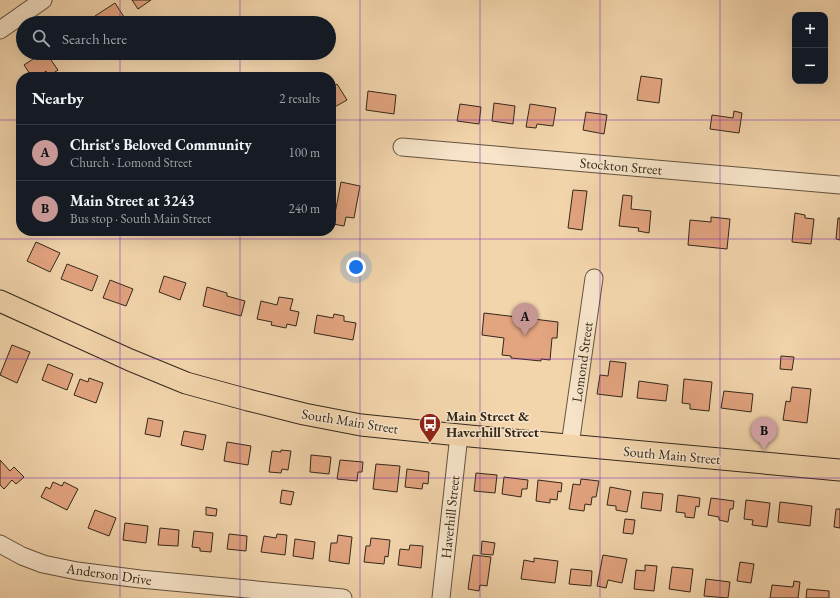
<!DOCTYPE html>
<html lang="en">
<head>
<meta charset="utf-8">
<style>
  :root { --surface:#171b24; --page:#242831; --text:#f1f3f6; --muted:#9ea1a6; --line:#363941; --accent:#c59692 }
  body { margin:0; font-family:"EB Garamond",serif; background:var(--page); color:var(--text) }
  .controls { position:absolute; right:12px; top:12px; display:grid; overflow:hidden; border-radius:8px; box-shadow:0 4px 16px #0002 }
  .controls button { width:36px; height:36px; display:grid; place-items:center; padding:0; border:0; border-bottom:1px solid var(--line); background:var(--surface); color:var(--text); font:20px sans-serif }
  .you { position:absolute; left:356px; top:267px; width:14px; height:14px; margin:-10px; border:3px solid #fff; border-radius:50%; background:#1a73e8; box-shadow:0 0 0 6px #1a73e833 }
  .badge { display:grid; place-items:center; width:26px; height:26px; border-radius:50%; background:var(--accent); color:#111; font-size:13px; font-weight:700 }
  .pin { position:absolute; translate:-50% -33px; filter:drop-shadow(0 1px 2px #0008) }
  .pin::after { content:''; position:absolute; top:21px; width:14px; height:12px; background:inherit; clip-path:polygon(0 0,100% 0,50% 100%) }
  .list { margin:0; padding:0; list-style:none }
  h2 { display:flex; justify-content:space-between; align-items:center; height:52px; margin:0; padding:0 16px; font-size:17px }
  h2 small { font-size:13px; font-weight:400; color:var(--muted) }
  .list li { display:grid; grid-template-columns:26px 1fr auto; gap:12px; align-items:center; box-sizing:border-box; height:56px; padding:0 16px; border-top:1px solid var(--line) }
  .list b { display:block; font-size:15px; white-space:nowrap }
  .list p { margin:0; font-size:13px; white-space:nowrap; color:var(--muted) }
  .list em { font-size:13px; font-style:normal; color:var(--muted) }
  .icon { flex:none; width:22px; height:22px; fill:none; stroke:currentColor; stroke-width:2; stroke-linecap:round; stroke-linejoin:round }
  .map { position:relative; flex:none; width:840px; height:598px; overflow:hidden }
  .search { position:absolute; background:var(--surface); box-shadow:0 4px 16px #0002; left:16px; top:16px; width:320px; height:44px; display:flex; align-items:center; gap:10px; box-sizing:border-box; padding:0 14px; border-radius:22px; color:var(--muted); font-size:15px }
  .panel { position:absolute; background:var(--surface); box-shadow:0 4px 16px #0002; left:16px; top:72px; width:320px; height:164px; border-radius:16px }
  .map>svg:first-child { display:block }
</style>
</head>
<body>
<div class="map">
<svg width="840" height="598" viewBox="0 0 840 598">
  <rect width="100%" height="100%" fill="#f3d5ac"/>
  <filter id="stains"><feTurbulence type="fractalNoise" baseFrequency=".005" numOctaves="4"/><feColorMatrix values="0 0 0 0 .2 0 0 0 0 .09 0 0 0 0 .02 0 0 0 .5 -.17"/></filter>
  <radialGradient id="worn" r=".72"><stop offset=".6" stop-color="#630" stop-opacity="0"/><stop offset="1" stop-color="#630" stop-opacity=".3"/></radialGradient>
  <path fill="#e3a480" stroke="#33271b" d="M 132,0 L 151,0 L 138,9 Z
    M 115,3 L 126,20 L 122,23 L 99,23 L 95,16 Z
    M 42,53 L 46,53 L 58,70 L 49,76 L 46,71 L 38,77 L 32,77 L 24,65 Z
    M 641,76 L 662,79 L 659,103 L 637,100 Z
    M 337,84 L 347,100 L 331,109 L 331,88 Z
    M 368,91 L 396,95 L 394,114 L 366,110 Z
    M 494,103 L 515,106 L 513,124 L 492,121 Z
    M 460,104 L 481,107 L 479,124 L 457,121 Z
    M 530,104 L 556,108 L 553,126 L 537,124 L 536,128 L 526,127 Z
    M 734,111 L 742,113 L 739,133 L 710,129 L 712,115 L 733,118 Z
    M 586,112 L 607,115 L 604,134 L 583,130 Z
    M 341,182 L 360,186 L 354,218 L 346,217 L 344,226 L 333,224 Z
    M 573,190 L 587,191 L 582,230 L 568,228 Z
    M 623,195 L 632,196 L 631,209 L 651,211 L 649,233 L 638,231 L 639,228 L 619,226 Z
    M 795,213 L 805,215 L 805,218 L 814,219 L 811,244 L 792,242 Z
    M 711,217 L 730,219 L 727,249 L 688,245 L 690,220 L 711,222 Z
    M 838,218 L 840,218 L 840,240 L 836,239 Z
    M 36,242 L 60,253 L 50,272 L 27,261 Z
    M 67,264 L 98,276 L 92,291 L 61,279 Z
    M 164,276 L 186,283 L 180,300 L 159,292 Z
    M 110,280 L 133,289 L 126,306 L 103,298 Z
    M 207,287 L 227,293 L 227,296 L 245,301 L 241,316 L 203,306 Z
    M 279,297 L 293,299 L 290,310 L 299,312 L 296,326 L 287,324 L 286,328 L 271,325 L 272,322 L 257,319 L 261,301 L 277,305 Z
    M 484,313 L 558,322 L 557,338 L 552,338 L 550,360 L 541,359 L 541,361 L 511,358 L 511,356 L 502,355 L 504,338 L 482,335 Z
    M 334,314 L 344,316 L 344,321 L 356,323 L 353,340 L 314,333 L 317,315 L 333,318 Z
    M 12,345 L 30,352 L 17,383 L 0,375 Z
    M 781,356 L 794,357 L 792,370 L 780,369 Z
    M 610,361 L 626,363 L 622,397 L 597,394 L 600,375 L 608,376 Z
    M 48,364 L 73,374 L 67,390 L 42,380 Z
    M 89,378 L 103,383 L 96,403 L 74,395 L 80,379 L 88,382 Z
    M 684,379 L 712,382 L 709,411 L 690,409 L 690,404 L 682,403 Z
    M 639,381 L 668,385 L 666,401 L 637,398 Z
    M 792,387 L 811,389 L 807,423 L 783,420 L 786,401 L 790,402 Z
    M 724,391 L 753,394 L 751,412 L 721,408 Z
    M 148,418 L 163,421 L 160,437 L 145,434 Z
    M 184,431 L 206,435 L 203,450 L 181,445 Z
    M 227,442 L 251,446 L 248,465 L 224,461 Z
    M 281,450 L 291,451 L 288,470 L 282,469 L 281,473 L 269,472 L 272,451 L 281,452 Z
    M 311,455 L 331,457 L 329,474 L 310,472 Z
    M 0,460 L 10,471 L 14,467 L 24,477 L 16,484 L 12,480 L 4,489 L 0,485 Z
    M 340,460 L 363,462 L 362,472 L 358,472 L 357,481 L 337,479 Z
    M 376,464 L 400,466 L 397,492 L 373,489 Z
    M 407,469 L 429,472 L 428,484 L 423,483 L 422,489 L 405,487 Z
    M 476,473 L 497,475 L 495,493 L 474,491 Z
    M 504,477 L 528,480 L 527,489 L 522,489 L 521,497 L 502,494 Z
    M 581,479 L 599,481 L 596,497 L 592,497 L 591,505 L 585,504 L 584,511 L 569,509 L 573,484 L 580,485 Z
    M 538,480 L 562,483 L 561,492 L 558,491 L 557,500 L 550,499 L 550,503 L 536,501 Z
    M 53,482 L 62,486 L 64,482 L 78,489 L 67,510 L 41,497 L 46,487 L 50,489 Z
    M 610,487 L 631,491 L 627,512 L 616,510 L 616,506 L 607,505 Z
    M 282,490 L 294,492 L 291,505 L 280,503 Z
    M 643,492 L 663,494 L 661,511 L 641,508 Z
    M 678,495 L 700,498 L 699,507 L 696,506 L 694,518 L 685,517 L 685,513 L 676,512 Z
    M 711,498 L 734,501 L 733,509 L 730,509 L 728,522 L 719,520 L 719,517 L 708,515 Z
    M 746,500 L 770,503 L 767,527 L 752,525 L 753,520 L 744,519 Z
    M 780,502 L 812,506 L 810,526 L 778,522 Z
    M 206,507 L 217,509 L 216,516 L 206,515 Z
    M 836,509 L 840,509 L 840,528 L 834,527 Z
    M 95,510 L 116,518 L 109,536 L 88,528 Z
    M 625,519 L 635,520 L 633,534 L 623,533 Z
    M 125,523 L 148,526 L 146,543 L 123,540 Z
    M 160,528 L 179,530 L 178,546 L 158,545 Z
    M 194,531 L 213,533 L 211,552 L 200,551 L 200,548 L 192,547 Z
    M 229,534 L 247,536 L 246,551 L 227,549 Z
    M 277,534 L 287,535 L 285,555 L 261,552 L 264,536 L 276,538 Z
    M 338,535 L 352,537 L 349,564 L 329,561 L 331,543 L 337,543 Z
    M 371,538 L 390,540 L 388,557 L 385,556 L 384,564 L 364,562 L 366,546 L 370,546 Z
    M 295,539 L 315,542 L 313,559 L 293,556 Z
    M 482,541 L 495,543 L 493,555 L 481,554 Z
    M 410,545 L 423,546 L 421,568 L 398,565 L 400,549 L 409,550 Z
    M 473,555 L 491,557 L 487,586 L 480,585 L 479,591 L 468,589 Z
    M 603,555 L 627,559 L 622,583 L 608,580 L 606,588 L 597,586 Z
    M 534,558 L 558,561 L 555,583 L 521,579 L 524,560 L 534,562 Z
    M 740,562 L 754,564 L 751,583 L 737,581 Z
    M 645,565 L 657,566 L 654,591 L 634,589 L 636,570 L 645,571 Z
    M 672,567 L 693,569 L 690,592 L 669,589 Z
    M 571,569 L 592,571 L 591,586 L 569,584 Z
    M 706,579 L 730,582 L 728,598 L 704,596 Z
    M 794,581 L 800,582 L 798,598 L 770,598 L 772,585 L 793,587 Z
    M 807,589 L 829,591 L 829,598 L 806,598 Z"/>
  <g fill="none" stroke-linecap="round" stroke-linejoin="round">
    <g stroke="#63523f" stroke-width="19">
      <path id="minor" d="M 0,30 L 43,0
        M 402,147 L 840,185
        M 570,445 L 594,278
        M 0,544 L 22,556 L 43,564 L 77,571 L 140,579 L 343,598
        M 441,598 L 459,435"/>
    </g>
    <g stroke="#33271b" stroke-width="23">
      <path id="major" d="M 0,301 L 130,360 L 186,383 L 248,400 L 304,414 L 361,425 L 459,435 L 840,470"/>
    </g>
    <use href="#minor" stroke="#f7e4c9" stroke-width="17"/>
    <use href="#major" stroke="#f3d5ac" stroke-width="21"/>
  </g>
  <path fill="none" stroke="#7b2cbf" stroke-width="1" stroke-opacity="0.55" d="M 120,0 L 120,23M 240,0 L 240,23M 360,0 L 360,598M 480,0 L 480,598M 600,0 L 600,598M 720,0 L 720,598M 120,53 L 120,77M 240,53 L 240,77M 0,120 L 21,120M 331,120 L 840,120M 120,231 L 120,598M 240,231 L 240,598M 0,239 L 840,239M 0,359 L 840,359M 0,478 L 840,478"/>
  <defs>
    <g id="bus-pin" transform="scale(1.15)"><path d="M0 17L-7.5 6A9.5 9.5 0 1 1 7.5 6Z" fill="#8f2418" stroke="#f7e4c9"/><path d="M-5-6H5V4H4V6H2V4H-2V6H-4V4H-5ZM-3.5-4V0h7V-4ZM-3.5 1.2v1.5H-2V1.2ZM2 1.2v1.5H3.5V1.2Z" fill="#fff"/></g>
  </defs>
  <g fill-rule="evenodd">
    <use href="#bus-pin" x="430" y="424"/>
  </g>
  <g text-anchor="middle" stroke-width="3" stroke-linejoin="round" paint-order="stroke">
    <g font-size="14" fill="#33271b" stroke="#f7e4c9">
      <text transform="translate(621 166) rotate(5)" y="5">Stockton Street</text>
      <text transform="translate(582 362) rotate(-82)" y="5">Lomond Street</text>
      <text transform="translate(350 421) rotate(9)" y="5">South Main Street</text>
      <text transform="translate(672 455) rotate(5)" y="5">South Main Street</text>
      <text transform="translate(450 517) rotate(-84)" y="5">Haverhill Street</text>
      <text transform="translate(109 574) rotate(8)" y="5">Anderson Drive</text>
    </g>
    <g font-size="14" font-weight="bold" fill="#33271b" stroke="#f7e4c9" text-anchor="start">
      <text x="446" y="421">Main Street &amp;<tspan x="446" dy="16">Haverhill Street</tspan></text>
    </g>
  </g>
  <rect width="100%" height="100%" filter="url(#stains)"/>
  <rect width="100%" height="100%" fill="url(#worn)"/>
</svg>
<div class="controls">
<button>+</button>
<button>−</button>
</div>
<div class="you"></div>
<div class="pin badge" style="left:525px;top:336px">A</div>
<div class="pin badge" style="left:764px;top:450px">B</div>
<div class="search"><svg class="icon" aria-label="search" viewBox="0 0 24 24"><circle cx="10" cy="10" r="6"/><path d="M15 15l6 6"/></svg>Search here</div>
<section class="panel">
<h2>Nearby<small>2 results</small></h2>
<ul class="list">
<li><span class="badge">A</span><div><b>Christ's Beloved Community</b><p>Church · Lomond Street</p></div><em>100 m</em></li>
<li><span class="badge">B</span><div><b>Main Street at 3243</b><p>Bus stop · South Main Street</p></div><em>240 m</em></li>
</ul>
</section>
</div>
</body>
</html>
